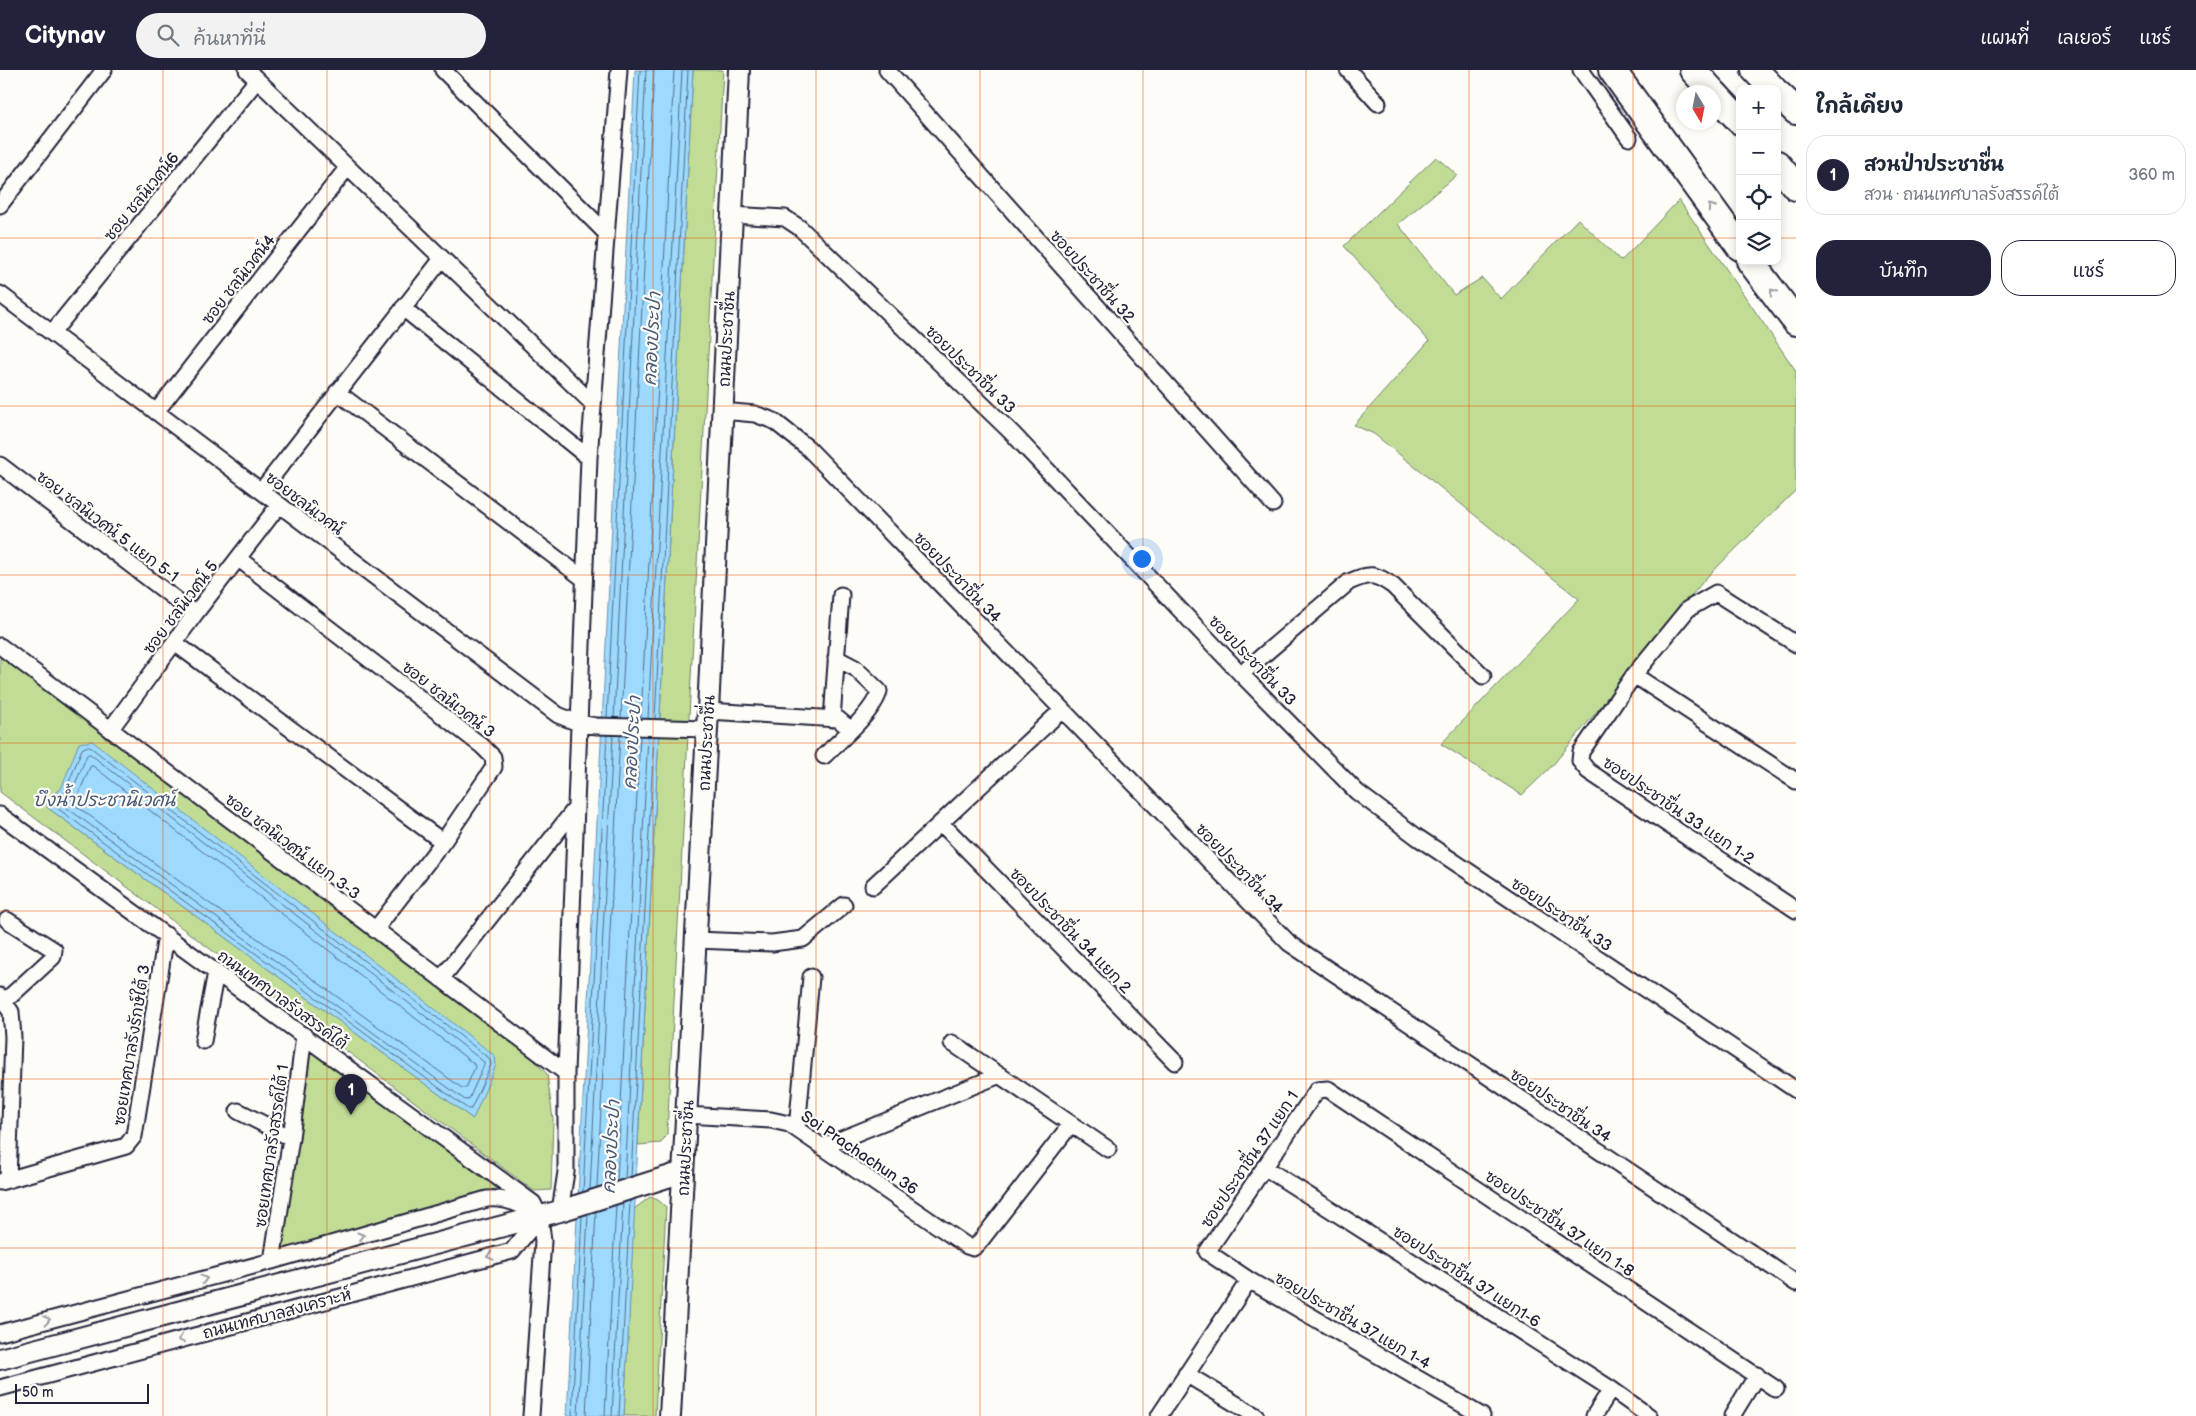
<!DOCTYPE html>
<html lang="th">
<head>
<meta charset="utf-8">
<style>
  :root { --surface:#fff; --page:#f2f2f3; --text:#1f2937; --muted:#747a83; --line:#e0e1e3; --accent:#22223b }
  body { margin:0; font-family:"Balsamiq Sans","Playpen Sans Thai",sans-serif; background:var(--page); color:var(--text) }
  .controls { position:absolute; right:15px; top:15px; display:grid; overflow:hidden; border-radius:10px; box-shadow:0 2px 8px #0003 }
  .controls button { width:45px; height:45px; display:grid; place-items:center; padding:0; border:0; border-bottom:1px solid var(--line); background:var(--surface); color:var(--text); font:25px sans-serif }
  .compass { position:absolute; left:1676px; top:15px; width:45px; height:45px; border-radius:50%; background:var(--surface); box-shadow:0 2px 8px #0003; rotate:170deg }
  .scale { position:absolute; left:15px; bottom:12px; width:134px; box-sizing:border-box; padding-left:5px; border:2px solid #22223b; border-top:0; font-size:14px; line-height:18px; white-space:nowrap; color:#22223b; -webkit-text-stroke:4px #fdfcf7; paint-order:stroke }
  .you { position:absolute; left:1141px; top:488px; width:18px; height:18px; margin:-12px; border:4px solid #fff; border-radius:50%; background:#1a73e8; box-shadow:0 0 0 8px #1a73e833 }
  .badge { display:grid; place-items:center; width:32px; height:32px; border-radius:50%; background:var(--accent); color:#fff; font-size:16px; font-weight:700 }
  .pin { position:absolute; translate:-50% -41px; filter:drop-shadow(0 1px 2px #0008) }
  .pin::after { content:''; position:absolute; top:26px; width:18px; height:15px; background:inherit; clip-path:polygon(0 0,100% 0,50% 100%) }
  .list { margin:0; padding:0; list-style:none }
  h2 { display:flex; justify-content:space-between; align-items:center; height:65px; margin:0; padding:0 20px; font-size:21px }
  h2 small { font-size:16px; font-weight:400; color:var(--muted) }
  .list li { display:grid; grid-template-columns:32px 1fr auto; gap:15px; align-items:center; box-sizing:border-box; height:80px; margin:0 10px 10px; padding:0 10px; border:1px solid var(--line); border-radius:20px }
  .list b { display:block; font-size:19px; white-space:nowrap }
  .list p { margin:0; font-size:16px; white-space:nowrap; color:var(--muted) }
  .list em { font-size:16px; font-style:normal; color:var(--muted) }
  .actions { display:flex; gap:10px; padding:15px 20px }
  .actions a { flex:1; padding:11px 0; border:1px solid var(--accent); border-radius:20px; text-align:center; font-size:18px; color:var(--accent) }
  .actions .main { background:var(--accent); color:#fff }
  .icon { flex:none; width:28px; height:28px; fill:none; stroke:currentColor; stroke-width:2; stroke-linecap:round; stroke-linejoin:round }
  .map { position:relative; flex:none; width:1796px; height:1346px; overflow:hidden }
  header { display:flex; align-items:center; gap:30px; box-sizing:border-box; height:70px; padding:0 25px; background:var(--accent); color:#fff }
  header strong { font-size:24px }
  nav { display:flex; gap:28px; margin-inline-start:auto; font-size:18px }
  .search { width:350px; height:45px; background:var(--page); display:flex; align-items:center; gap:12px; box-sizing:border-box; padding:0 18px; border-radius:28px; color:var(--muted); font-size:19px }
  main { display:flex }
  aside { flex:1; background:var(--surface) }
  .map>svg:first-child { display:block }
</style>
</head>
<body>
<header>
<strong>Citynav</strong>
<div class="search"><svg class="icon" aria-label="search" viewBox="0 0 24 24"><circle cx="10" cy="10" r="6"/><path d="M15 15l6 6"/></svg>ค้นหาที่นี่</div>
<nav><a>แผนที่</a><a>เลเยอร์</a><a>แชร์</a></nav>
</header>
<main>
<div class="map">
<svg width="1796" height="1346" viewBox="0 0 1796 1346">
  <rect width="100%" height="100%" fill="#fdfcf7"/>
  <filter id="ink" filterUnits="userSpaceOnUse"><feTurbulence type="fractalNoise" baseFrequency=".02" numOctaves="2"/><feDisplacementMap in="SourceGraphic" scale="10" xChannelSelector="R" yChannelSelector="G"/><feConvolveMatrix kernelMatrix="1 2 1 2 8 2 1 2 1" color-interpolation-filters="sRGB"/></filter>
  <g filter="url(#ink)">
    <path fill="#c1dd95" stroke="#728068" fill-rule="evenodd" d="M 693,0 L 723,0 L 667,1064 L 661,1073 L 638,1075 Z
      M 1436,87 L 1457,105 L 1398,154 L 1454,225 L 1482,208 L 1501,229 L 1578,149 L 1621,191 L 1679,130 L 1796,301 L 1796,420 L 1706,508 L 1552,696 L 1522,725 L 1441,674 L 1579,529 L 1374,364 L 1354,355 L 1429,271 L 1344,176 Z
      M 0,582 L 518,973 L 547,1004 L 553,1049 L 551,1120 L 534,1121 L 0,722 ZM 61,720 L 473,1049 L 48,738 L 45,729 Z
      M 307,973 L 503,1117 L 282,1179 Z
      M 650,1127 L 658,1130 L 666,1137 L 655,1346 L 624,1346 L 634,1139 Z"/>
    <path fill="#9ddafe" stroke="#6c90b0" d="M 635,0 L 693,0 L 624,1346 L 567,1346 Z
      M 92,671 L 495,986 L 496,995 L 473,1049 L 48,738 L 45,729 L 61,719 L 79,673 Z"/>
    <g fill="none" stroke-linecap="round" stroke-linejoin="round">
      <path stroke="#536c89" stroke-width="1" d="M 607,648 L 640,0
        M 614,648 L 646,0
        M 621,648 L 654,0
        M 641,648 L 674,0
        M 648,649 L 682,0
        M 655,649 L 688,0
        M 89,676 L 490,989 L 491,995 L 471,1039 L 468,1039 L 53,735 L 52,730 L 65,722 L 82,679 Z
        M 90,684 L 484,992 L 484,995 L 469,1029 L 465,1030 L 63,735 L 63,732 L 71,724 L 87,685 Z
        M 93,696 L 474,994 L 475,997 L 466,1018 L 462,1018 L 75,735 L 75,732 L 90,697 Z
        M 631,1107 L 654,666
        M 625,1109 L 648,666
        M 617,1111 L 640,666
        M 597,1117 L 620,665
        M 590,1120 L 613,665
        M 583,1122 L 607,665
        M 572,1346 L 582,1146
        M 578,1346 L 588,1144
        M 586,1346 L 596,1141
        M 605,1346 L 616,1135
        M 612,1346 L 623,1133
        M 619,1346 L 630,1131"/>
      <g stroke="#22223b" stroke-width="19">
        <path id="street" d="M 247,0 L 593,334
          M 443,0 L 606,163
          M 887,0 L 1273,434
          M 1348,0 L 1378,33
          M 1581,0 L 1629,68
          M 0,135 L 104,0
          M 732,145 L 785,148 L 800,158 L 1012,363 L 1241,604 L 1357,722 L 1417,767 L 1796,1020
          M 0,224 L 558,645 L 578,653 L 596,656 L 707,659
          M 403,238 L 589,388
          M 52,263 L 257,10
          M 337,322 L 584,509
          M 722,341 L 755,344 L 774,351 L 808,378 L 1289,873 L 1796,1213
          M 156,342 L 347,98
          M 0,395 L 195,544
          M 261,421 L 441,190
          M 239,489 L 482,676 L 493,687 L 494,697 L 443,772 L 375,860
          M 175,573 L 443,772
          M 1796,574 L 1716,523 L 1688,539 L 1634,605 L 1581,682 L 1580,691 L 1588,701 L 1796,840
          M 0,576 L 566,1003
          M 1241,604 L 1349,512 C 1369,503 1375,503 1393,516 L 1483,606
          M 1634,605 L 1796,711
          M 708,641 L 838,649 L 850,659
          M 832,649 L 841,525
          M 110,660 L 195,544 L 279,435
          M 824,686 C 839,671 875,641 879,621 L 855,598 L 836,588
          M 0,745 L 533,1133 L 540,1147 L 543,1171 L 531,1346
          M 941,753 L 1175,992
          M 873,816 L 1062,640
          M 696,870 L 772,873 L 803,869 L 844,835
          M 441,909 L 575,739
          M 0,926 L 11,942 L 13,967 L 8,1110
          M 4,932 L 53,887 L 54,880 L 7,850
          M 203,971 L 216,902
          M 952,973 L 1108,1079
          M 238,1041 L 291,1068
          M 686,1045 L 771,1050 L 789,1054 L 967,1176 L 973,1178 L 978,1174 L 1071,1054
          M 797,1059 L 811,907
          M 822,1077 L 1000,1005
          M 1264,1097 L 1611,1319 L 1649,1346
          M 0,1112 L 126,1076 L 134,1066 L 166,865
          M 560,1141 L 566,1102 L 566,1003 L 589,388 L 619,0
          M 272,1191 L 291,1068 L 304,965
          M 0,1263 L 272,1191 L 487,1129 C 505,1127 521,1134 536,1144
          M 1186,1304 L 1256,1346
          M 0,1318 L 512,1181 L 540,1147
          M 1159,1346 L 1249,1210
          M 1482,1346 L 1249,1210 L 1207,1182 L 1317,1020 L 1328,1019 L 1776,1319
          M 1594,1346 L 1611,1319
          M 1732,1346 L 1757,1305"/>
      </g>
      <g stroke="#22223b" stroke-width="24">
        <path id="secondary" d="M 0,1289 L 560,1141 L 683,1102
          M 670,1346 L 708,641 L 739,0"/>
      </g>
      <g stroke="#22223b" stroke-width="30">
        <path id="highway" d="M 1612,0 L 1740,177
          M 1693,0 L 1713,22
          M 1755,0 L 1773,19
          M 1714,23 L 1740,51
          M 1777,23 L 1796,41
          M 1777,94 L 1796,117
          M 1750,191 L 1796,252"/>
      </g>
      <use href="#street" stroke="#fdfcf7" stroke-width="15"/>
      <use href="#secondary" stroke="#fdfcf7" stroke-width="20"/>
      <use href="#highway" stroke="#fdfcf7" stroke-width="26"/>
    </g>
    <defs><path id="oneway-chevron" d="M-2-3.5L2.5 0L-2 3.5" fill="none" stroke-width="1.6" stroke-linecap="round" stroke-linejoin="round" transform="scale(1.25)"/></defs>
    <g stroke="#9a9aa2">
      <use href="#oneway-chevron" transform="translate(1711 137) rotate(-126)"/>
      <use href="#oneway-chevron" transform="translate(1773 222) rotate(-126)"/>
      <use href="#oneway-chevron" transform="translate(361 1166) rotate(-16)"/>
      <use href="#oneway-chevron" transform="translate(490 1186) rotate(165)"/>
      <use href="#oneway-chevron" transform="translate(204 1209) rotate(-15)"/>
      <use href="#oneway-chevron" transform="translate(47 1250) rotate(-15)"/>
      <use href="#oneway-chevron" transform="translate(181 1269) rotate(165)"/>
    </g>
  </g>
  <path fill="none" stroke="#e8590c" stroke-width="1" stroke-opacity="0.55" d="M 163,0 L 163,1346M 327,0 L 327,1346M 490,0 L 490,1346M 653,0 L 653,1346M 816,0 L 816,1346M 980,0 L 980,1346M 1143,0 L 1143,1346M 1306,0 L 1306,1346M 1469,0 L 1469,1346M 1633,0 L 1633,1346M 0,168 L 1740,168M 1777,168 L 1796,168M 0,336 L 1796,336M 0,505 L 1796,505M 0,673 L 1796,673M 0,841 L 1796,841M 0,1009 L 1796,1009M 0,1178 L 1796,1178"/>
  <g text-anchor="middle" stroke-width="4.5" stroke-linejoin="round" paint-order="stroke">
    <g font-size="16" fill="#22223b" stroke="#fdfcf7">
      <text transform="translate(141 126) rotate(-51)" y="6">ซอย ชลนิเวศน์6</text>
      <text transform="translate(1093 206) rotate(48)" y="6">ซอยประชาชื่น 32</text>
      <text transform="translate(238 209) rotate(-52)" y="6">ซอย ชลนิเวศน์4</text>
      <text transform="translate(726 269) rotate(-87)" y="6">ถนนประชาชื่น</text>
      <text transform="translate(971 299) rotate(44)" y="6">ซอยประชาชื่น 33</text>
      <text transform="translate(305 433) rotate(37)" y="6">ซอยชลนิเวศน์</text>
      <text transform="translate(108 456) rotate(37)" y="6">ซอย ชลนิเวศน์ 5 แยก 5-1</text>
      <text transform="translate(958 507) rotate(46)" y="6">ซอยประชาชื่น 34</text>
      <text transform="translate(180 537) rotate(-53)" y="6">ซอย ชลนิเวศน์ 5</text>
      <text transform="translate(1253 590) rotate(46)" y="6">ซอยประชาชื่น 33</text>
      <text transform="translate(449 629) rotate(38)" y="6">ซอย ชลนิเวศน์ 3</text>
      <text transform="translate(706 673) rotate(-87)" y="6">ถนนประชาชื่น</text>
      <text transform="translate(1679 740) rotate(34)" y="6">ซอยประชาชื่น 33 แยก 1-2</text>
      <text transform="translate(293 776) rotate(37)" y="6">ซอย ชลนิเวศน์ แยก 3-3</text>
      <text transform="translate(1240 798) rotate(46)" y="6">ซอยประชาชื่น 34</text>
      <text transform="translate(1562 844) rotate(34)" y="6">ซอยประชาชื่น 33</text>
      <text transform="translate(1071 860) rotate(46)" y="6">ซอยประชาชื่น 34 แยก 2</text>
      <text transform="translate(283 929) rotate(36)" y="6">ถนนเทศบาลรังสรรค์ใต้</text>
      <text transform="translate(131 975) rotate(-81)" y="6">ซอยเทศบาลรังรักษ์ใต้ 3</text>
      <text transform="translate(1561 1035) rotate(34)" y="6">ซอยประชาชื่น 34</text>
      <text transform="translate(271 1076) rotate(-82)" y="6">ซอยเทศบาลรังสรรค์ใต้ 1</text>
      <text transform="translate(685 1078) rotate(-87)" y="6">ถนนประชาชื่น</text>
      <text transform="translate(860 1082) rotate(34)" y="6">Soi Prachachun 36</text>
      <text transform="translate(1249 1089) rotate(-56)" y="6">ซอยประชาชื่น 37 แยก 1</text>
      <text transform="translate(1560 1153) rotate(34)" y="6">ซอยประชาชื่น 37 แยก 1-8</text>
      <text transform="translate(1467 1206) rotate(33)" y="6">ซอยประชาชื่น 37 แยก1-6</text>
      <text transform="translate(277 1243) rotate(-15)" y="6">ถนนเทศบาลสงเคราะห์</text>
      <text transform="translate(1353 1250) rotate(30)" y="6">ซอยประชาชื่น 37 แยก 1-4</text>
    </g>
    <g font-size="18" font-style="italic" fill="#475976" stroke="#fdfcf7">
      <text transform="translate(652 269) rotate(-87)" y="6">คลองประปา</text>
      <text transform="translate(632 673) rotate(-87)" y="6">คลองประปา</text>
      <text x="104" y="736">บึงน้ำประชานิเวศน์</text>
      <text transform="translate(611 1077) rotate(-87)" y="6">คลองประปา</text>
    </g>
  </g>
</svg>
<div class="controls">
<button>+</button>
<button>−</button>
<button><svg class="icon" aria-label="locate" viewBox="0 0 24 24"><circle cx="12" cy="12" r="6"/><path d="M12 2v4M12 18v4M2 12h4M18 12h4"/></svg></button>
<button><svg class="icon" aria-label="layers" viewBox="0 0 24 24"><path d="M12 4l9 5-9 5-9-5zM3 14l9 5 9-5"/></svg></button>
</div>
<svg class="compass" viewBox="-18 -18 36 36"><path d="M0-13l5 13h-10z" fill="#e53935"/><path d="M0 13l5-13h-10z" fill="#747a83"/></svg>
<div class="scale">50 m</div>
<div class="you"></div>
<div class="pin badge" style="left:351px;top:1045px">1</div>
</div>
<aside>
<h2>ใกล้เคียง<small></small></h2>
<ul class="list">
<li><span class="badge">1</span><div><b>สวนป่าประชาชื่น</b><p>สวน · ถนนเทศบาลรังสรรค์ใต้</p></div><em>360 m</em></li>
</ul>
<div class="actions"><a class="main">บันทึก</a><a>แชร์</a></div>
</aside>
</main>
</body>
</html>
